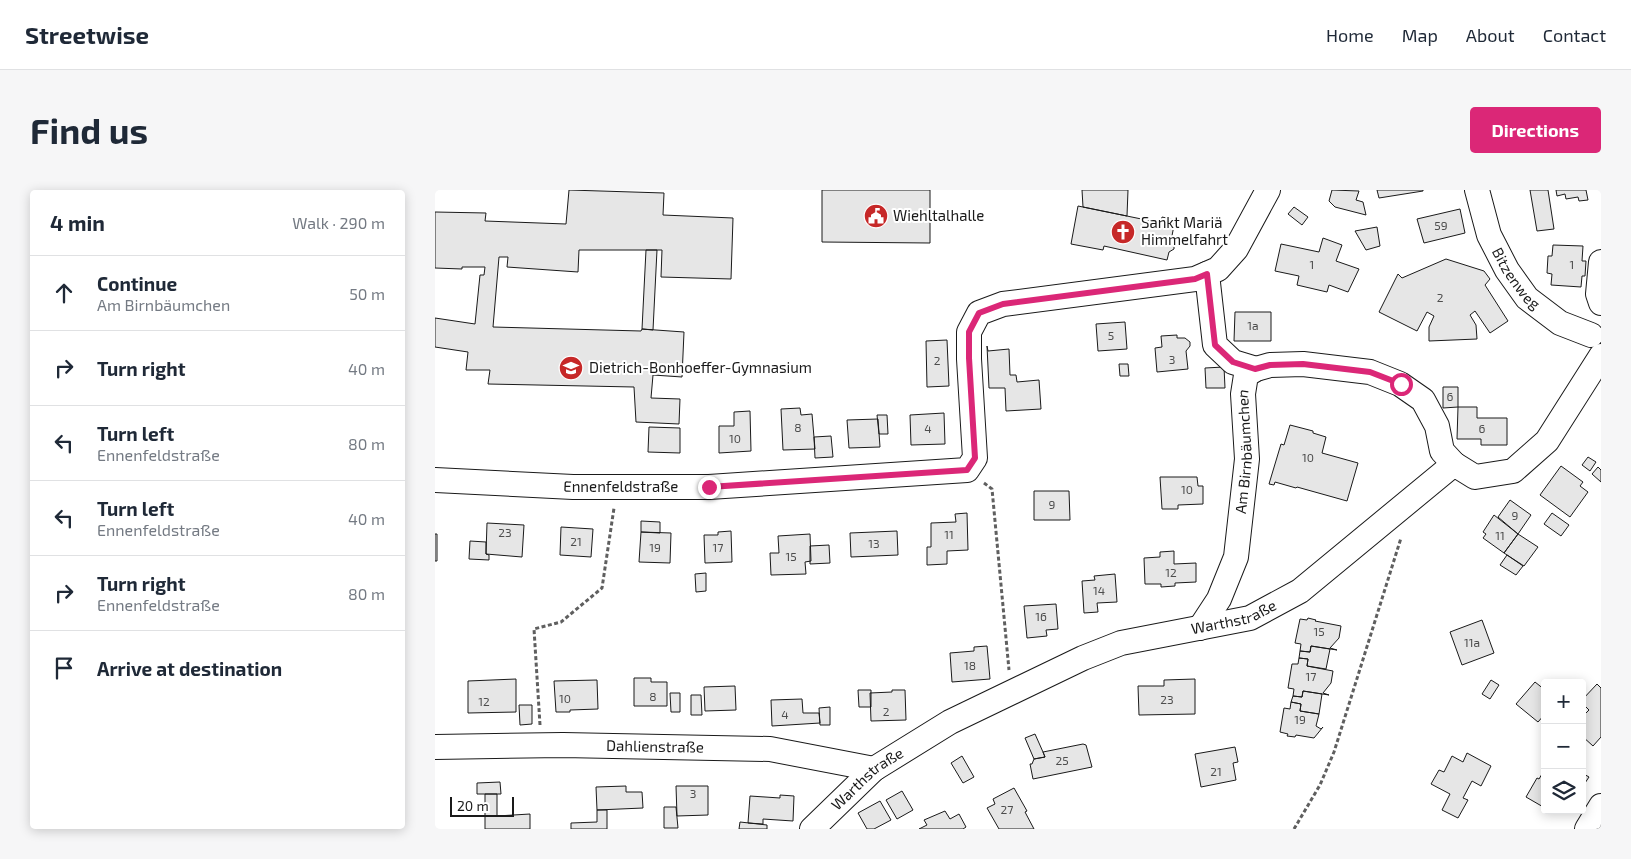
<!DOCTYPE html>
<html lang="en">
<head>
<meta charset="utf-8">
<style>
  :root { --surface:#fff; --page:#f6f6f7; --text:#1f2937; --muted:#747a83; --line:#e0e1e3; --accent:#db2777 }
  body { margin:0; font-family:"Exo 2",sans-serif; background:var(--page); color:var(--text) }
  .controls { position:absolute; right:15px; bottom:15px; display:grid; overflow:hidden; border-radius:5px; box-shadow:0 2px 12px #0003 }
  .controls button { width:45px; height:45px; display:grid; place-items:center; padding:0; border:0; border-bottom:1px solid var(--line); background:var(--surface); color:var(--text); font:25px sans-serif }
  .scale { position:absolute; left:15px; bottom:12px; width:64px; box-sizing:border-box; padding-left:5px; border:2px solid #1a1a1a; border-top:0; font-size:14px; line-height:18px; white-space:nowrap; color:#1a1a1a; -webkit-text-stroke:4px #fff; paint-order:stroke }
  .stop { position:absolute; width:15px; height:15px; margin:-11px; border:4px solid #db2777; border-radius:50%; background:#fff }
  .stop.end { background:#db2777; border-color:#fff; box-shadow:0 1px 5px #0008 }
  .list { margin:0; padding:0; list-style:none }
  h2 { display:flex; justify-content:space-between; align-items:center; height:65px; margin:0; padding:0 20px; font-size:21px }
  h2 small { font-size:16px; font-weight:400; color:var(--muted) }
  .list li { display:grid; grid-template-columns:32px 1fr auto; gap:15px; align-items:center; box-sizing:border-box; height:75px; padding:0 20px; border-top:1px solid var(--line) }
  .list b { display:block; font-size:19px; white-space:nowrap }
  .list p { margin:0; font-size:16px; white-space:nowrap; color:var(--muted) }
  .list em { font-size:16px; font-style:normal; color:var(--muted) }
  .icon { flex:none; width:28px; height:28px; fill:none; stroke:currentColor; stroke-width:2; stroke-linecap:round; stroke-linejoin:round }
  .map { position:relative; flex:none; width:1166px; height:639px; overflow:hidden; border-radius:5px }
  header { display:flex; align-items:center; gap:30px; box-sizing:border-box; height:70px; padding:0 25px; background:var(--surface); border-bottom:1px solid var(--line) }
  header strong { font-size:24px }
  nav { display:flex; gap:28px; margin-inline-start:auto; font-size:18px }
  .intro { display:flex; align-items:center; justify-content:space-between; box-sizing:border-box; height:120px; padding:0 30px }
  h1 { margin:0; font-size:35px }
  .button { padding:12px 22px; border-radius:5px; background:var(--accent); color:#fff; font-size:18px; font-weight:700 }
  main { display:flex; gap:30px; padding:0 30px }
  aside { flex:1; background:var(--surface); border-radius:5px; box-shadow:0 2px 12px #0003 }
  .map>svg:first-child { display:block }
</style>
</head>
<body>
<header>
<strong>Streetwise</strong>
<nav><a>Home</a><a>Map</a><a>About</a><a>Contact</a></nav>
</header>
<div class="intro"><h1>Find us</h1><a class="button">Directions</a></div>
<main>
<aside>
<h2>4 min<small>Walk · 290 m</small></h2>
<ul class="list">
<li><svg class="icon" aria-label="ahead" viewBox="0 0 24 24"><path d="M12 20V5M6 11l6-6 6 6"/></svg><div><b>Continue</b><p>Am Birnbäumchen</p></div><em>50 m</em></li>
<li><svg class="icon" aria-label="right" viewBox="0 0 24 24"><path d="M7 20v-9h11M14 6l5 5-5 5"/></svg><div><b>Turn right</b></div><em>40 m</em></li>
<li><svg class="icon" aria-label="left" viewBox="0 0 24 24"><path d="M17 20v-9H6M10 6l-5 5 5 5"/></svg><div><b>Turn left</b><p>Ennenfeldstraße</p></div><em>80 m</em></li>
<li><svg class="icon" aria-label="left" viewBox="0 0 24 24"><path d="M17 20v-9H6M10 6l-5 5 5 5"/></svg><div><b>Turn left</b><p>Ennenfeldstraße</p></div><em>40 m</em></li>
<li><svg class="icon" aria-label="right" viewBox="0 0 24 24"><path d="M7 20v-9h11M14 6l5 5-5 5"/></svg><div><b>Turn right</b><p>Ennenfeldstraße</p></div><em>80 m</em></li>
<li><svg class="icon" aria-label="arrive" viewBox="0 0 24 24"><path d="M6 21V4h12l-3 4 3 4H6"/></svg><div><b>Arrive at destination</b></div></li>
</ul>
</aside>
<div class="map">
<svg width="1166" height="639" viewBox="0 0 1166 639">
  <rect width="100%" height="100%" fill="#fff"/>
  <path fill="#e6e6e6" stroke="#1a1a1a" d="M 134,0 L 229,3 L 228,25 L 298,28 L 296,89 L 226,87 L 227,60 L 144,60 L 143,82 L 72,77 L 73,67 L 64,67 L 58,137 L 206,141 L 207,139 L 249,142 L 247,187 L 218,185 L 216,208 L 245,209 L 244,234 L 201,232 L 199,197 L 53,194 L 55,180 L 31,180 L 33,162 L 0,157 L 0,128 L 40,134 L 45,85 L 49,85 L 50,77 L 27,77 L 27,79 L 0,78 L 0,22 L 51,23 L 50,31 L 131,34 Z
    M 387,0 L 495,0 L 495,53 L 387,52 Z
    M 647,0 L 693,0 L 692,26 L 648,17 Z
    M 897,0 L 924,1 L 921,10 L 928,12 L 931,25 L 900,17 L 894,11 Z
    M 942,0 L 988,0 L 988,1 L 944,8 Z
    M 1095,0 L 1113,0 L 1119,39 L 1102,41 Z
    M 1121,0 L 1151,0 L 1153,10 L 1144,11 L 1143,7 L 1131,9 L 1130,4 L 1122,6 Z
    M 643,16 L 726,33 L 727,27 L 740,30 L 736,51 L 739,54 L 739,59 L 734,62 L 732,70 L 669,56 L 668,60 L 636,54 Z
    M 859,17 L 873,27 L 867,35 L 853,24 Z
    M 1025,19 L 1030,43 L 989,53 L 982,29 Z
    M 942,37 L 945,56 L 931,60 L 920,41 Z
    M 888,48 L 907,55 L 901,71 L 924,79 L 913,102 L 894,95 L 892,102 L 862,95 L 864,86 L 840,81 L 846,54 L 884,62 Z
    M 1118,55 L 1148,56 L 1147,71 L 1151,71 L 1150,86 L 1147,86 L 1146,97 L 1116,95 L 1117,84 L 1112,83 L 1113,66 L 1117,66 Z
    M 211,60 L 222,60 L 218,140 L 207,139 Z
    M 1011,69 L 1049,81 L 1055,89 L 1050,95 L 1073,131 L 1055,143 L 1040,121 L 1035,125 L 1041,135 L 1042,149 L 994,151 L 994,137 L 999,126 L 992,122 L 982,141 L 944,122 L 963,84 L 967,88 Z
    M 800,122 L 836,122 L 836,151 L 799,151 Z
    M 690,132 L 692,159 L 663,161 L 661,134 Z
    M 742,145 L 742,148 L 750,148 L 755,152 L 755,156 L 751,161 L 753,179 L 722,182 L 720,158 L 727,157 L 726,146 Z
    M 512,150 L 514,196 L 492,197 L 491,151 Z
    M 552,156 L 553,161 L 574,159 L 575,185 L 581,185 L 582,192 L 604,190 L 606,219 L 571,221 L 570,198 L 554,198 Z
    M 684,174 L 693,174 L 694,186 L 685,186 Z
    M 789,177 L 790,198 L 771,198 L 770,178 Z
    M 1008,197 L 1023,197 L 1023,217 L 1008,218 Z
    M 1023,217 L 1042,217 L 1042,228 L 1072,228 L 1072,255 L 1046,255 L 1046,249 L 1022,249 Z
    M 365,218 L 366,225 L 377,224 L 380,259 L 348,260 L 346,219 Z
    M 315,221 L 316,261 L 284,263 L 284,236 L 299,236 L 299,222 Z
    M 509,223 L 510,254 L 476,255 L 475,225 Z
    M 442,225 L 452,225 L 453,244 L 444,244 Z
    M 443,229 L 445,257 L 414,258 L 412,230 Z
    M 855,235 L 878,241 L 878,243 L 891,247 L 887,263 L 923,273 L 912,311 L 862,297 L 861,298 L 840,292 L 839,295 L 834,294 L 846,254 L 849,255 Z
    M 214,237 L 245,238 L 245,263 L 213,262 Z
    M 396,246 L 398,267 L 380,268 L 379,247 Z
    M 1153,267 L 1161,272 L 1155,281 L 1147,275 Z
    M 1126,276 L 1148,292 L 1145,296 L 1153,302 L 1135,327 L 1105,305 Z
    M 1163,277 L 1166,280 L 1166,292 L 1157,284 Z
    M 725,287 L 762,287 L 763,296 L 768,296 L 768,314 L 743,315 L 743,319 L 727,319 Z
    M 599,301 L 634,301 L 635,330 L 599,330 Z
    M 1075,310 L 1096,325 L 1083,344 L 1063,327 Z
    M 532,323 L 533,360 L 512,361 L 512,374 L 492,375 L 492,357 L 496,357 L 496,333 L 521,332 L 520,324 Z
    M 1117,323 L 1134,335 L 1126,346 L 1109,334 Z
    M 1059,325 L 1083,344 L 1069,363 L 1048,348 L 1051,344 L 1048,342 Z
    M 206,331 L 225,332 L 225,343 L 206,342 Z
    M 52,333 L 89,335 L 87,367 L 51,364 Z
    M 126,337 L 158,339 L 156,367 L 125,365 Z
    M 296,341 L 297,372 L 270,373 L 269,345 L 283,345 L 283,342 Z
    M 462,341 L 463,365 L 416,367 L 415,343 Z
    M 206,342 L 236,343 L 235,373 L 204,372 Z
    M 0,344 L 2,344 L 2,371 L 0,371 Z
    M 375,344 L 376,371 L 370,372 L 371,384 L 336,385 L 335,363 L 344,363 L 343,346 Z
    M 1083,344 L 1103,357 L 1089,376 L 1069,363 Z
    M 35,351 L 51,352 L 51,364 L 54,365 L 54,370 L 34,369 Z
    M 394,355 L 395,373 L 375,374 L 375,356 Z
    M 739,361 L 739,374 L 761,373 L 761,392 L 740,393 L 740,396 L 726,397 L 726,394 L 710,394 L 709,368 L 725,367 L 725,362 Z
    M 1072,365 L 1088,376 L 1081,385 L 1065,375 Z
    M 271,383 L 271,401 L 261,402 L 260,384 Z
    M 680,384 L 682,412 L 662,413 L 663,422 L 649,423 L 647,391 L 660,390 L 659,386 Z
    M 621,414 L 623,439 L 611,440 L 612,446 L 592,448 L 589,416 Z
    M 873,428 L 881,430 L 880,431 L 906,436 L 904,448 L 895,458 L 902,460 L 876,456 L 875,462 L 865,461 L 866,454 L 860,453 L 865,429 L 872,430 Z
    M 1047,430 L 1059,463 L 1027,475 L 1015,442 Z
    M 552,456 L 555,489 L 517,492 L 515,463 L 539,461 L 539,457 Z
    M 876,456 L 895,459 L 891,479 L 872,476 L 873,469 L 864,468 L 865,461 L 875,462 Z
    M 864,468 L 873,469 L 872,476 L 898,481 L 896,493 L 888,503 L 894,505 L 868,501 L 867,507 L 858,506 L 859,499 L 853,498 L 857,474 L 863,474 Z
    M 199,488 L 216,488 L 216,492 L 232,492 L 232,516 L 199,516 Z
    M 81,489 L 81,522 L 33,523 L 33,491 Z
    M 760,489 L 760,524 L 704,525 L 703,496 L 729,496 L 729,490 Z
    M 162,490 L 163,519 L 135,520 L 135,522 L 121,522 L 119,491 Z
    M 1056,490 L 1064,495 L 1055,509 L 1047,504 Z
    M 1100,492 L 1110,500 L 1110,524 L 1103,532 L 1081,514 Z
    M 1162,494 L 1166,498 L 1166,547 L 1158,556 L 1147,546 L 1147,527 L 1154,520 L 1147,513 L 1147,510 Z
    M 300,496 L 301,520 L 270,521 L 269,497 Z
    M 423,500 L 436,500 L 436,517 L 424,517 Z
    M 457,500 L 470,500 L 471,530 L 436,531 L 435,503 L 457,502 Z
    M 868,501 L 887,504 L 884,524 L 865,521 L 866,514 L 856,512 L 858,506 L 867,507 Z
    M 235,503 L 245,503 L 245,522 L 236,522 Z
    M 256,505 L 266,505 L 267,525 L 256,525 Z
    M 367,509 L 368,523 L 384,523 L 385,533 L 337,536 L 336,510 Z
    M 856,512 L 866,514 L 865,521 L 884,524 L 881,536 L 886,539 L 888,537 L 879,548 L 861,545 L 860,547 L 852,546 L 853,544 L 845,542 L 849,518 L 855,519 Z
    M 84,515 L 97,515 L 97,534 L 85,535 Z
    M 395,517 L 395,535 L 385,535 L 384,518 Z
    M 600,544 L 608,562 L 610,567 L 599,569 L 590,548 Z
    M 648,554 L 651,555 L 657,577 L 598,589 L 595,574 L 597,574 L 599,569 L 610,567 L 608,562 Z
    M 800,557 L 803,572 L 798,573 L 801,590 L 766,597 L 760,564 Z
    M 1032,563 L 1056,576 L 1046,596 L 1037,591 L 1028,608 L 1033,610 L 1023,628 L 1007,620 L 1015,604 L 996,594 L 1004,580 L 1009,582 L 1017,566 L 1028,572 Z
    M 527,566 L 539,587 L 528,593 L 516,573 Z
    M 1110,579 L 1110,618 L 1091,607 L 1102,588 L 1104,589 Z
    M 1147,583 L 1154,587 L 1148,596 L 1147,595 Z
    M 65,592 L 66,604 L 42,604 L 42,593 Z
    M 191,596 L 191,602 L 207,602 L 208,618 L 162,620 L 161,597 Z
    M 241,596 L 273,596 L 273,625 L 242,626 Z
    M 579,598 L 592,621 L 590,622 L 599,639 L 564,639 L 552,618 L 560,614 L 558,609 Z
    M 467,601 L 478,620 L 462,629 L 451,610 Z
    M 50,604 L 62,604 L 62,626 L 95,624 L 95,639 L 50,639 Z
    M 345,605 L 359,606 L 358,631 L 328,629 L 328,634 L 313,633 L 315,606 L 345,608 Z
    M 445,611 L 456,630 L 439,639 L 432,639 L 423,623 Z
    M 229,617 L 241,617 L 243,638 L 229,638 Z
    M 162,620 L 172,620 L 172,639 L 136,639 L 136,633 L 162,632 Z
    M 510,621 L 515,629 L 524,624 L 531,637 L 528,639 L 484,639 L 492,635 L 489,630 Z
    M 305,632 L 332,635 L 332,639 L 304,639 Z"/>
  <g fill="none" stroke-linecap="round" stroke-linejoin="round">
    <g stroke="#1a1a1a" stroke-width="26">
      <g id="minor">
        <path id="s1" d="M 1042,0 L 1054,45 L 1072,80 L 1092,108 L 1125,133 L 1156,145"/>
        <path d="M 1166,72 L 1163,104 L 1166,113"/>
        <path d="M 772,84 L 780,155 L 798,172 L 821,179"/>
        <path id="s2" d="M 0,290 L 138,297 L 274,297 L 532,280 L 540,268 L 534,169 L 534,142 L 544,123 L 568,114 L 760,89 L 783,79 L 801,59 L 833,0"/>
        <path id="s3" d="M 765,438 L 784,409 L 801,367 L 812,269 L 808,204 L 811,185 L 821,179 L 835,175 L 868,174 L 935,182 L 965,194 L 988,210 L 1002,236 L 1007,261 L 1019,274"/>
        <path id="s4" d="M 0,557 L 128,555 L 335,559 L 439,579"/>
        <path id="s5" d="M 377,639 L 439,579 L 515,532 L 648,468 L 686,453 L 815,428 L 865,401 L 1019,274 L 1040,287 L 1078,281 L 1112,251 L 1166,166"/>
        <path d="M 1152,639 L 1166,616"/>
      </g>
    </g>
    <path stroke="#5f5f5f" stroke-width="3" stroke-dasharray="4 2.5" stroke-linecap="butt" d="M 549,293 L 557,299 L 574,480
      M 105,535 L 99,439 L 126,432 L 167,398 L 179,318
      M 859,639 L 885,595 L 899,562 L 966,348"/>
    <use href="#minor" stroke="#fff" stroke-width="24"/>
  </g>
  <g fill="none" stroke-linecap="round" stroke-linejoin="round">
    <path stroke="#db2777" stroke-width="6" d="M 274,297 L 532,280 L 540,268 L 534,168 L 534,142 L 544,123 L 568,114 L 760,89 L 772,84 L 780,155 L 798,172 L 820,179 L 835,175 L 868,174 L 935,182 L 966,194"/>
  </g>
  <defs>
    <g id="civic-disc" transform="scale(1.25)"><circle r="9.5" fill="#c62828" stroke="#fff"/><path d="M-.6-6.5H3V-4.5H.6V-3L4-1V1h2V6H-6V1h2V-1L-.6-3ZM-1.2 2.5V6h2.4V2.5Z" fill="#fff"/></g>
    <g id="church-disc" transform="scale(1.25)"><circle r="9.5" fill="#c62828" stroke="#fff"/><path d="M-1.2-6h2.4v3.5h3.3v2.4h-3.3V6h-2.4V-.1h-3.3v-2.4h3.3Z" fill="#fff"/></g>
    <g id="school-disc" transform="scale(1.25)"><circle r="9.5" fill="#c62828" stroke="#fff"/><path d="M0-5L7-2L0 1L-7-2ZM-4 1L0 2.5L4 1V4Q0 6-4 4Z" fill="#fff"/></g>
  </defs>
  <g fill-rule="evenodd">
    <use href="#civic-disc" x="441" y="26"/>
    <use href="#church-disc" x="688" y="42"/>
    <use href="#school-disc" x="136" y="178"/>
  </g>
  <g text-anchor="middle" stroke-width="4" stroke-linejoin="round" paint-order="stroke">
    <g font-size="12" fill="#4d4d4d">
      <text x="1006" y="40">59</text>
      <text x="877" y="79">1</text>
      <text x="1137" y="79">1</text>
      <text x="1005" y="112">2</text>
      <text x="818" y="140">1a</text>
      <text x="676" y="150">5</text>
      <text x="737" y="174">3</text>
      <text x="502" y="175">2</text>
      <text x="1015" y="211">6</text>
      <text x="363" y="242">8</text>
      <text x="493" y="243">4</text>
      <text x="1047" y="243">6</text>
      <text x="300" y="253">10</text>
      <text x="873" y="272">10</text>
      <text x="752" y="304">10</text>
      <text x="617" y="319">9</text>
      <text x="1080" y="330">9</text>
      <text x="70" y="347">23</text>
      <text x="514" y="349">11</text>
      <text x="1065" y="350">11</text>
      <text x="141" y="356">21</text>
      <text x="439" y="358">13</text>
      <text x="220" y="362">19</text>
      <text x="283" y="362">17</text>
      <text x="356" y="371">15</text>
      <text x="736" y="387">12</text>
      <text x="664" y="405">14</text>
      <text x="606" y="431">16</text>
      <text x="884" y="446">15</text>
      <text x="1037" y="457">11a</text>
      <text x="535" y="480">18</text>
      <text x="876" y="491">17</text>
      <text x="218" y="511">8</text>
      <text x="130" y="513">10</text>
      <text x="732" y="514">23</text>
      <text x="49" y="516">12</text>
      <text x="451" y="526">2</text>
      <text x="350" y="529">4</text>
      <text x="865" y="534">19</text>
      <text x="627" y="575">25</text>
      <text x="781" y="586">21</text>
      <text x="258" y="608">3</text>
      <text x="572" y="624">27</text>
    </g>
    <g font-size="15" fill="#1a1a1a" stroke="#fff" text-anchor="start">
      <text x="458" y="31">Wiehltalhalle</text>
      <text x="706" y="38">Sankt Mariä<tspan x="706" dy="17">Himmelfahrt</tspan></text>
      <text x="154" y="183">Dietrich-Bonhoeffer-Gymnasium</text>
    </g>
    <g font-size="15" fill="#1a1a1a" stroke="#fff">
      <text dy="5" stroke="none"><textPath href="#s1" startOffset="98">Bitzenweg</textPath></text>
      <text dy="5" stroke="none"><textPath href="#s3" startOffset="186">Am Birnbäumchen</textPath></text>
      <text dy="5" stroke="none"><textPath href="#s2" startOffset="186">Ennenfeldstraße</textPath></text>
      <text dy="5" stroke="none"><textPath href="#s5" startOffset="480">Warthstraße</textPath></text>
      <text dy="5" stroke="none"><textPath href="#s4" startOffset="220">Dahlienstraße</textPath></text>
      <text dy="5" stroke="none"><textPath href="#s5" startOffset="75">Warthstraße</textPath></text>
    </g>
  </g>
</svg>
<div class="controls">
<button>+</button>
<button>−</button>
<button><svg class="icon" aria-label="layers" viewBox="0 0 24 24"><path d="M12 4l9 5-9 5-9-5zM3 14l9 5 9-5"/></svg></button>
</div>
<div class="scale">20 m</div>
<div class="stop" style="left:966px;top:194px"></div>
<div class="stop end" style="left:274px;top:297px"></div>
</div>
</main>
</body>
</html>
